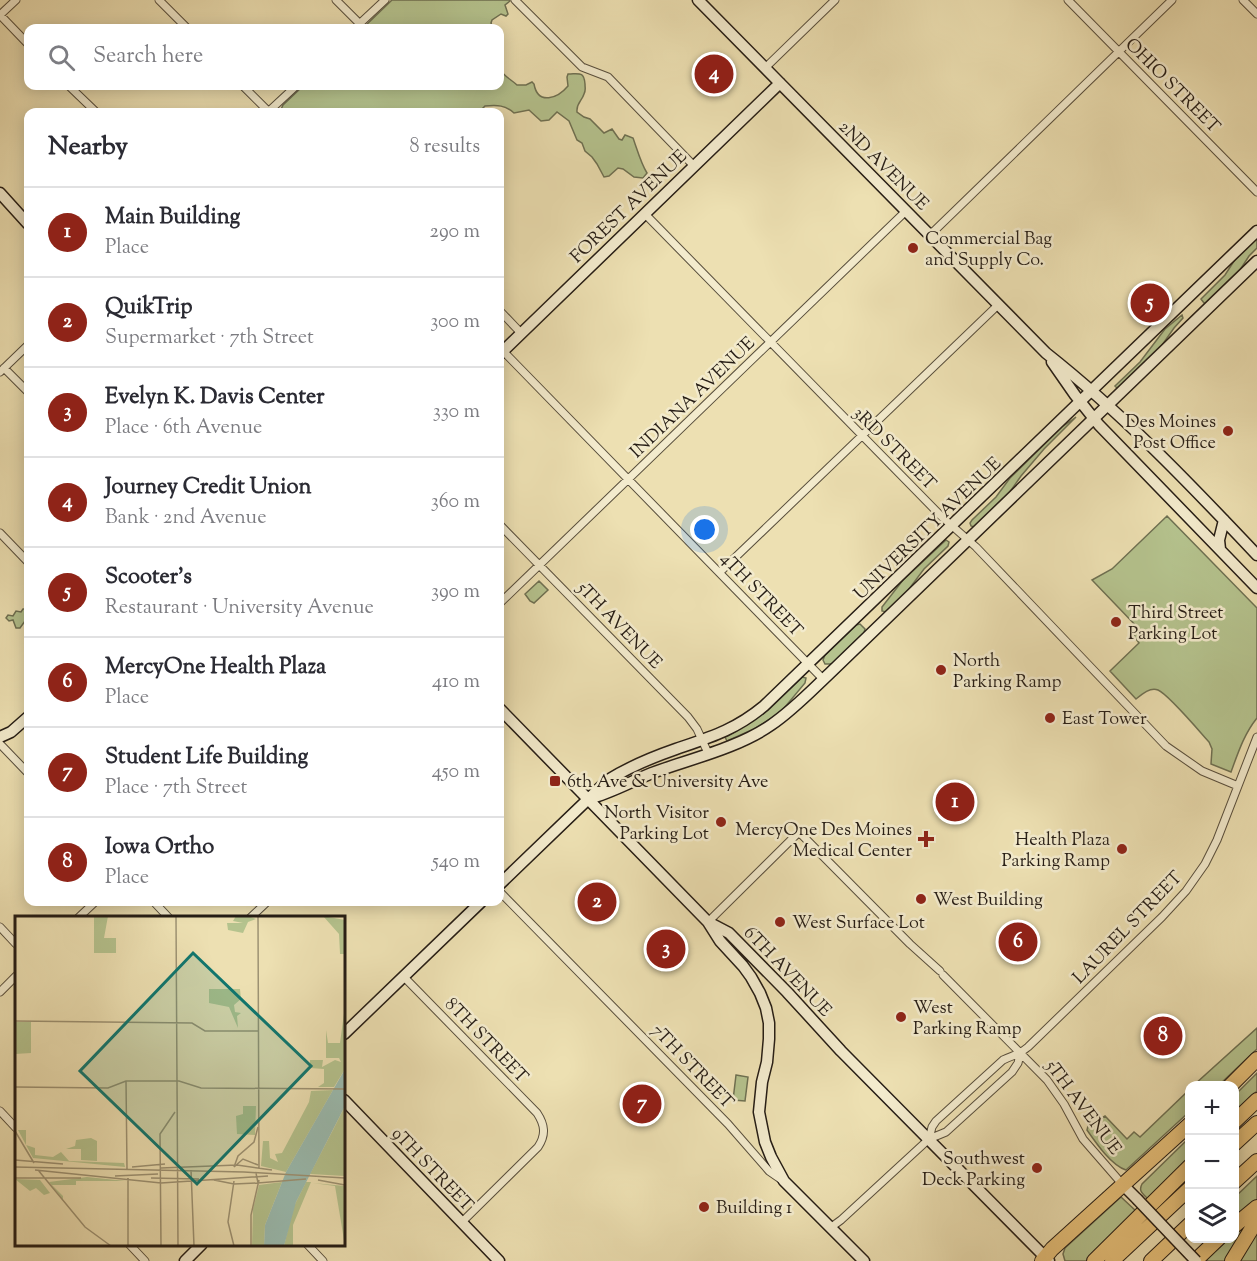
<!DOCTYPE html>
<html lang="en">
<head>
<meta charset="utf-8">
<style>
  :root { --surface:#fff; --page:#f7f7f7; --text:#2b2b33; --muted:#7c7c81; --line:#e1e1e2; --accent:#8f2418 }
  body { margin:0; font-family:"Sorts Mill Goudy",serif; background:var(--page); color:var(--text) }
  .controls { position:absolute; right:18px; bottom:18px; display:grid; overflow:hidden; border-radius:12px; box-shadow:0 3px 15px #0003 }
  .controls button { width:54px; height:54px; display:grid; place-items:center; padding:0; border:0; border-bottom:2px solid var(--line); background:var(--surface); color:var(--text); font:30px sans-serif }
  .you { position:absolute; left:705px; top:530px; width:21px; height:21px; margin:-15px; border:4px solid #fff; border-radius:50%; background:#1a73e8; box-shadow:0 0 0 9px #1a73e833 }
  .badge { display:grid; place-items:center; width:39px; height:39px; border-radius:50%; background:var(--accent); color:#fff; font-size:20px; font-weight:700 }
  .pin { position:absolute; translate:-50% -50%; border:3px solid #fff; box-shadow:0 2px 6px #0006 }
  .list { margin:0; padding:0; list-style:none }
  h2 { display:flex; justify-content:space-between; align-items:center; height:78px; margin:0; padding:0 24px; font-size:26px }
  h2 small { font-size:20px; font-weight:400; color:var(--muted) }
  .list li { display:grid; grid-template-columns:39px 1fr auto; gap:18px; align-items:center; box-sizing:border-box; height:90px; padding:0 24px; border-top:2px solid var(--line) }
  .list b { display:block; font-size:22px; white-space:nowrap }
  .list p { margin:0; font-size:20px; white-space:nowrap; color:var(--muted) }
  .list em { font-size:20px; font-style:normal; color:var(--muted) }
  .icon { flex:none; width:33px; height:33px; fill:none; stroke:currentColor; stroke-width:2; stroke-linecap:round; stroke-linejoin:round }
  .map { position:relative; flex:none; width:1257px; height:1261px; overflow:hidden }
  .search { position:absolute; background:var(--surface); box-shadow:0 3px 15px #0003; left:24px; top:24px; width:480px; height:66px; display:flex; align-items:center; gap:15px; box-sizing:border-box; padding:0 21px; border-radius:12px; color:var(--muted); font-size:22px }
  .panel { position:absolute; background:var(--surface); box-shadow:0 3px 15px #0003; left:24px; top:108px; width:480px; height:798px; border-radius:12px }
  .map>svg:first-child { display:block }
</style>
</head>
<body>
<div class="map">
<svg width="1257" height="1261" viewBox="0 0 1257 1261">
  <rect width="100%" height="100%" fill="#ede0b2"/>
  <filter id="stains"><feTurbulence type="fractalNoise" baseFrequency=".00333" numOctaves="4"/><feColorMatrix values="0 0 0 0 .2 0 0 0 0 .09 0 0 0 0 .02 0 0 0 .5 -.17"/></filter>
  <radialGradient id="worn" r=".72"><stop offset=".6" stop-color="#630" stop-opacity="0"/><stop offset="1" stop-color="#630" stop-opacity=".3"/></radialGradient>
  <path fill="#b5c38e" stroke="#6e7052" stroke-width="1.5" d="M 392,0 L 509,0 L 510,1 L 505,5 L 508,14 L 506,16 L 501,14 L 492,20 L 491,23 L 493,28 L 363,28 Z
    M 500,69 C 503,76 512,80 517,85 L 526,85 L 532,82 L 534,84 C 538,106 558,98 568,86 L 567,77 L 568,74 C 579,74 584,71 585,84 C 585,89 586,90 584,94 C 582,101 576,103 577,112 L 584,117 L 590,119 L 604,133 L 612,129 L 619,139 L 622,140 L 625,135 L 633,138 C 637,149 641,164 647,173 L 643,178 L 634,177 L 623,169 L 618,168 L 609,176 L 604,177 L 597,164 L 592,157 L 585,151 L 582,143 L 577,140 L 569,121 L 557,112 L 549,120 L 541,121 L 529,110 L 514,113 C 505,105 498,105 485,106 L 479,112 L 280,112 L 283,105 L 303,86 L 500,86 Z
    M 1257,238 L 1257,248 L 1249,256 L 1238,273 L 1206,303 L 1204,303 L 1201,299 L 1225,275 L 1236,258 Z
    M 1182,315 L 1183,318 L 1174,328 L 1160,348 L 1121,385 L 1117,388 L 1115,386 L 1140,362 L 1165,329 Z
    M 1076,417 L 1044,449 L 1021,476 L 1007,496 L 974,527 L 971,526 L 970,523 L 972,520 L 996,497 L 1010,478 L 1062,427 Z
    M 1167,516 L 1257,608 L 1257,718 C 1244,734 1238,753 1231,772 L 1211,764 L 1212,749 L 1209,742 C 1200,732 1168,694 1158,690 C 1150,687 1142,694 1136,699 L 1110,671 L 1139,643 L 1134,636 L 1140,630 L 1092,580 L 1112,569 Z
    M 946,540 L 949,542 L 948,546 L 924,569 L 906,593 L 886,612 L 882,611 L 882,607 L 903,580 Z
    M 539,581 L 548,590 L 534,603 L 530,601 L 525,594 Z
    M 23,609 L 26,609 L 28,611 L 28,621 L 25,621 L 20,628 L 16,628 L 13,620 L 9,621 L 6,618 L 8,615 L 13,616 L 16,611 L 21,612 Z
    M 860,624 L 865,629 L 864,633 L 833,664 L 825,664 L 823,660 L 825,655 L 856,625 Z
    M 802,677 L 806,678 L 805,683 L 780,713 L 754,729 L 727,741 L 725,737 C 755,722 778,700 802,677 Z
    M 1257,1028 L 1257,1049 L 1219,1085 L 1194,1085 Z
    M 1257,1073 L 1257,1091 L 1235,1113 L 1235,1095 Z
    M 736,1075 L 748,1077 L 745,1101 L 733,1100 Z
    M 1189,1090 L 1189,1112 L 1126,1170 C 1111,1165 1096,1143 1087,1130 L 1088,1126 L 1105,1116 L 1127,1139 L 1134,1132 L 1140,1137 Z
    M 1189,1138 L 1189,1158 L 1148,1199 C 1143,1194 1138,1191 1142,1184 Z
    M 1257,1176 L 1257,1200 L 1235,1220 L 1235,1197 Z
    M 1121,1197 L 1136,1211 L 1086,1261 L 1065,1261 L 1063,1254 L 1065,1248 Z
    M 1251,1220 L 1226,1261 L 1208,1261 L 1206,1259 L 1229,1239 L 1234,1238 L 1235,1234 Z
    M 1257,1232 L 1257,1261 L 1239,1261 Z"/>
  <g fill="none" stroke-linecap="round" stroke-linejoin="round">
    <g stroke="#584e3c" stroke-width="9">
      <path id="street" d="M 159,0 L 187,28
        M 336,0 L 360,24
        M 515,0 L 582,67 L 608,77 L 694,166
        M 1068,0 L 1257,192
        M 1243,0 L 1257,14
        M 0,15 L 28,44
        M 0,15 L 16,0
        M 355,28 L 385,0
        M 765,68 L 835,0
        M 69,86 L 96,112
        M 243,86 L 269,112
        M 268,112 L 296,86
        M 645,214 L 942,517 L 976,547 L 1166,746 L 1202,771 L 1238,786
        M 930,235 L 1172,0
        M 500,311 L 521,333
        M 503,351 L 823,679
        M 4,368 L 28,392
        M 0,372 L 28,345
        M 500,525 L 688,717 L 697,729 L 708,753
        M 0,533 L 28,562
        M 720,572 L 998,305
        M 500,603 L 906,211
        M 0,744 L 28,773
        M 500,892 L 728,1124 L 769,1171 L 782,1180
        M 154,902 L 169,918
        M 78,918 L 95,902
        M 250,918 L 267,902
        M 708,922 L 799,832 L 910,944 L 940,971
        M 0,927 L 16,944
        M 943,975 L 1047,1080 L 1064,1104 L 1083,1139 L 1123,1185
        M 403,976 L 537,1113 C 545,1125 546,1135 538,1147 L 462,1222
        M 0,992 L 16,976
        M 0,1111 L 16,1128
        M 929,1139 L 932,1127 L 936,1121 L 1003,1060 C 1013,1055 1019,1055 1028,1047 L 1162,917 L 1186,891 L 1205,864 L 1217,840 L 1257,737
        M 830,1228 L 841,1220 L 929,1139 L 946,1132 L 1012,1072 L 1018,1063 L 1020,1054
        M 129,1244 L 145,1261
        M 307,1244 L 323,1261"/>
    </g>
    <g stroke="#261d15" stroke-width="13">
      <path id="secondary" d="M 698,0 L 1046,353 C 1122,413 1190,484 1257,555
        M 0,193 L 28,224
        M 500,354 L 780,83
        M 1052,362 L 1075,395 L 1099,425 L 1257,588
        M 1220,549 L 1219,540 L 1224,520
        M 500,709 L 708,922 L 729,933 L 787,992 L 841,1051 L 1049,1261
        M 0,737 L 11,732 L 28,717
        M 588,799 C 611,793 630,782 652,773 C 690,759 738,748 771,725 C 793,710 811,691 830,673 L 1257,261
        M 500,884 L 608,780 C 629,767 653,757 676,749 C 711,737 735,730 764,706 L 1257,231
        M 708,922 L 720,941 L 743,966 L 751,977 L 760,993 L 766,1008 L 769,1023 L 769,1039 L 767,1062 L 762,1082 L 759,1112 L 765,1142 L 771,1157 L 784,1181 L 864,1261
        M 344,1034 L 481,902
        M 344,1100 L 499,1261
        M 1123,1185 L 1137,1199
        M 185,1261 L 202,1244"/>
    </g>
    <g stroke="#261d15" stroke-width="16">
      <path id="highway" d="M 1230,1086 L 1257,1059
        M 1234,1122 L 1257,1100
        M 1234,1144 L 1257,1123
        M 1234,1182 L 1257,1161
        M 1234,1226 L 1257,1207
        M 1042,1261 L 1052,1249 L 1190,1124
        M 1094,1261 L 1190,1166
        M 1112,1261 L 1190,1188
        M 1151,1261 L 1190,1224
        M 1195,1261 L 1219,1238
        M 1232,1261 L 1257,1220"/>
    </g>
    <use href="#street" stroke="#f3ebcd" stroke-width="7"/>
    <use href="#secondary" stroke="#f3ebcd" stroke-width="10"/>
    <use href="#highway" stroke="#e6c079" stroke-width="14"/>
    <g stroke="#261d15" stroke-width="13" stroke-linecap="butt">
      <path id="secondary-bridge" d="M 1137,1199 L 1196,1261"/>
    </g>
    <use href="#secondary-bridge" stroke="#f3ebcd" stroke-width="10"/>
  </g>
  <g fill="#8f2418" stroke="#f3ebcd" stroke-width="2">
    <circle cx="913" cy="248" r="6"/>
    <circle cx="1228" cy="431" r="6"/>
    <circle cx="1116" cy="622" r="6"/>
    <circle cx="941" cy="670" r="6"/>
    <circle cx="1050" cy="718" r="6"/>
    <rect x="549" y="775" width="12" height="12" rx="3"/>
    <circle cx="721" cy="822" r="6"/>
    <path d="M923 830h6v6h6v6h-6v6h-6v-6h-6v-6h6z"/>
    <circle cx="1122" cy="849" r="6"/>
    <circle cx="921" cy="899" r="6"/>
    <circle cx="780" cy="922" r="6"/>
    <circle cx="901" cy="1017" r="6"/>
    <circle cx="1037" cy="1168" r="6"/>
    <circle cx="704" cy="1207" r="6"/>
  </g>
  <g text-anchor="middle" stroke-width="5" stroke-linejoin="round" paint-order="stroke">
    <g font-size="18" fill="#261d15" stroke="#f3ebcd">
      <text transform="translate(1173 85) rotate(45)" y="6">OHIO STREET</text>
      <text transform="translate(884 165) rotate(45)" y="6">2ND AVENUE</text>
      <text transform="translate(628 206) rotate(-44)" y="6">FOREST AVENUE</text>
      <text transform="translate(692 397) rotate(-44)" y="6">INDIANA AVENUE</text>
      <text transform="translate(895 448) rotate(45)" y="6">3RD STREET</text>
      <text transform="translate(927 528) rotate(-44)" y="6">UNIVERSITY AVENUE</text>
      <text transform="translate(762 594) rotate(46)" y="6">4TH STREET</text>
      <text transform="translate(620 625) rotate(46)" y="6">5TH AVENUE</text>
      <text transform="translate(1127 927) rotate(-46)" y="6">LAUREL STREET</text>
      <text transform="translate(788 971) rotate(46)" y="6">6TH AVENUE</text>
      <text transform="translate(487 1040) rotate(46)" y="6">8TH STREET</text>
      <text transform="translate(693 1066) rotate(46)" y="6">7TH STREET</text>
      <text transform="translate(1084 1107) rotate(53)" y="6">5TH AVENUE</text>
      <text transform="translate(433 1169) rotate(46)" y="6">9TH STREET</text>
    </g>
    <g font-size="18" fill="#261d15" stroke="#f3ebcd" text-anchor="start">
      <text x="925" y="244">Commercial Bag<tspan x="925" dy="21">and Supply Co.</tspan></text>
      <text x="1216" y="427" text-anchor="end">Des Moines<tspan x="1216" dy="21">Post Office</tspan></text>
      <text x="1128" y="618">Third Street<tspan x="1128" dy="21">Parking Lot</tspan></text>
      <text x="953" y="666">North<tspan x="953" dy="21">Parking Ramp</tspan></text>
      <text x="1062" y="724">East Tower</text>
      <text x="567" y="787">6th Ave &amp; University Ave</text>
      <text x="709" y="818" text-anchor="end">North Visitor<tspan x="709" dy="21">Parking Lot</tspan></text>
      <text x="912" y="835" text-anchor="end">MercyOne Des Moines<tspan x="912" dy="21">Medical Center</tspan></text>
      <text x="1110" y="845" text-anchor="end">Health Plaza<tspan x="1110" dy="21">Parking Ramp</tspan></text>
      <text x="933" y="905">West Building</text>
      <text x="792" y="928">West Surface Lot</text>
      <text x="913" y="1013">West<tspan x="913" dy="21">Parking Ramp</tspan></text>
      <text x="1025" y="1164" text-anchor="end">Southwest<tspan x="1025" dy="21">Deck Parking</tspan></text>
      <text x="716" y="1213">Building 1</text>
    </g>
  </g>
  <g transform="translate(15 916)">
    <rect width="330" height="330" fill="#ede0b2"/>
    <path d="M 79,0 L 93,0 L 89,22 L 101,22 L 101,37 L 79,37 ZM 221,0 L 233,0 L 241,3 L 233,6 L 228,17 L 213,14 L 212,7 L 228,7 L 218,5 ZM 308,0 L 330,4 L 330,38 L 325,38 L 324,18 ZM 194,73 L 225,73 L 226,83 L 219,89 L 220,96 L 226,97 L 222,100 L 223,112 L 214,91 L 194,87 ZM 330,90 L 330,153 L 319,171 L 303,171 L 309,167 L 309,153 L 295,152 L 295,144 L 308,144 L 307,151 L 320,144 L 326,146 L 324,142 L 311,142 L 311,114 L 313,127 L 325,127 ZM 0,106 L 16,106 L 16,137 L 0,138 ZM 318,174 L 271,256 L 246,250 L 248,225 L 254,225 L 255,242 L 263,246 L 260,238 L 267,237 L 294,186 L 296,175 ZM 228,190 L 241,190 L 240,219 L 222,218 L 221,200 L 228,198 ZM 330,190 L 330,260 L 295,258 L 318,214 ZM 3,214 L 11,214 L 11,229 L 20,232 L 20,239 L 38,241 L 46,236 L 54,245 L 109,247 L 110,251 L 18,242 ZM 76,222 L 82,225 L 82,245 L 66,244 L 66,233 L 51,233 L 60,230 L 61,224 ZM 72,261 L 111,265 L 61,265 L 61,269 L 37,269 L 48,280 L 48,284 L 34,266 ZM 0,263 L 25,264 L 35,277 L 29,279 L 21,272 L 15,275 ZM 267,266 L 250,309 L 249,330 L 237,330 L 238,293 L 244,269 ZM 291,266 L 296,266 L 278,309 L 278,330 L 269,330 L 278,292 ZM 298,267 L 330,270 L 330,330 L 320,270 Z" fill="#b5c38e"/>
    <path d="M 330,153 L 330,190 L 281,286 L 269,330 L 249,330 L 250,309 L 271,256 Z" fill="#9abcb1"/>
    <path fill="none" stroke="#9d9273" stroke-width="1.5" d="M 161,0 L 163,330M 243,0 L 244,253M 0,105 L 177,107 L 190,115 L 244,115M 111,165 L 112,253M 0,171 L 93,172 L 111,165 L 164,165 L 186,172 L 330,173M 0,215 L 19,247M 0,244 L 48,248M 0,251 L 229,256 L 330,262M 117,251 L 150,248M 219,251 L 223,240 L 239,226 L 243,211M 219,251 L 228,243 L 243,249M 146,252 L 222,249 L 257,254M 20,254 L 146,267 L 253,260M 23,254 L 70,311 L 96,330M 176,254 L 179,330M 241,257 L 243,267 L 291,263M 100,260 L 143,258M 0,262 L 66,262M 136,262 L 184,263M 199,264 L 219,268M 303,264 L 330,269M 219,268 L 243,267M 113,330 L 113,262M 146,330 L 145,218 L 160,196M 219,330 L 213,306 L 219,265M 236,330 L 236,299 L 244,264"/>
    <path fill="#0f766e" fill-opacity="0.15" stroke="#0f766e" stroke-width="3" d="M 178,37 L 296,150 L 182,268 L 65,155 Z"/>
    <rect width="330" height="330" fill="none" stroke="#261d15" stroke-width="3"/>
  </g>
  <rect width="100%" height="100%" filter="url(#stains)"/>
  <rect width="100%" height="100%" fill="url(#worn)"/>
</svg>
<div class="controls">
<button>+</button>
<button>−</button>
<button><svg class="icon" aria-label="layers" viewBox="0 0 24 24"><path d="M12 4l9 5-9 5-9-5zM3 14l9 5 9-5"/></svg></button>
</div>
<div class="you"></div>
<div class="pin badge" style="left:955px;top:802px">1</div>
<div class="pin badge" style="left:597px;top:902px">2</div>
<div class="pin badge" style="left:666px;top:949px">3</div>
<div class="pin badge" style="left:714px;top:74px">4</div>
<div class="pin badge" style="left:1150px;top:303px">5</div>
<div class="pin badge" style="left:1018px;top:942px">6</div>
<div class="pin badge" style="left:642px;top:1104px">7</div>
<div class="pin badge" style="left:1163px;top:1036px">8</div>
<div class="search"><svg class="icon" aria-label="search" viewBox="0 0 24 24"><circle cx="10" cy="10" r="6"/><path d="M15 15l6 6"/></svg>Search here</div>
<section class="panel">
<h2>Nearby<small>8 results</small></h2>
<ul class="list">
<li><span class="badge">1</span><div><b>Main Building</b><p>Place</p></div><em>290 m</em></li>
<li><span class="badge">2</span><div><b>QuikTrip</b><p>Supermarket · 7th Street</p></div><em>300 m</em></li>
<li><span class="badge">3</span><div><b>Evelyn K. Davis Center</b><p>Place · 6th Avenue</p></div><em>330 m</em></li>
<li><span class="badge">4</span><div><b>Journey Credit Union</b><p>Bank · 2nd Avenue</p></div><em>360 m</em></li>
<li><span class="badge">5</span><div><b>Scooter's</b><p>Restaurant · University Avenue</p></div><em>390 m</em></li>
<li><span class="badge">6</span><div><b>MercyOne Health Plaza</b><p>Place</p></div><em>410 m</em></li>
<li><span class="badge">7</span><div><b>Student Life Building</b><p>Place · 7th Street</p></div><em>450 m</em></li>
<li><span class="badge">8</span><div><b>Iowa Ortho</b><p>Place</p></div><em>540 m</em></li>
</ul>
</section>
</div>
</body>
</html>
